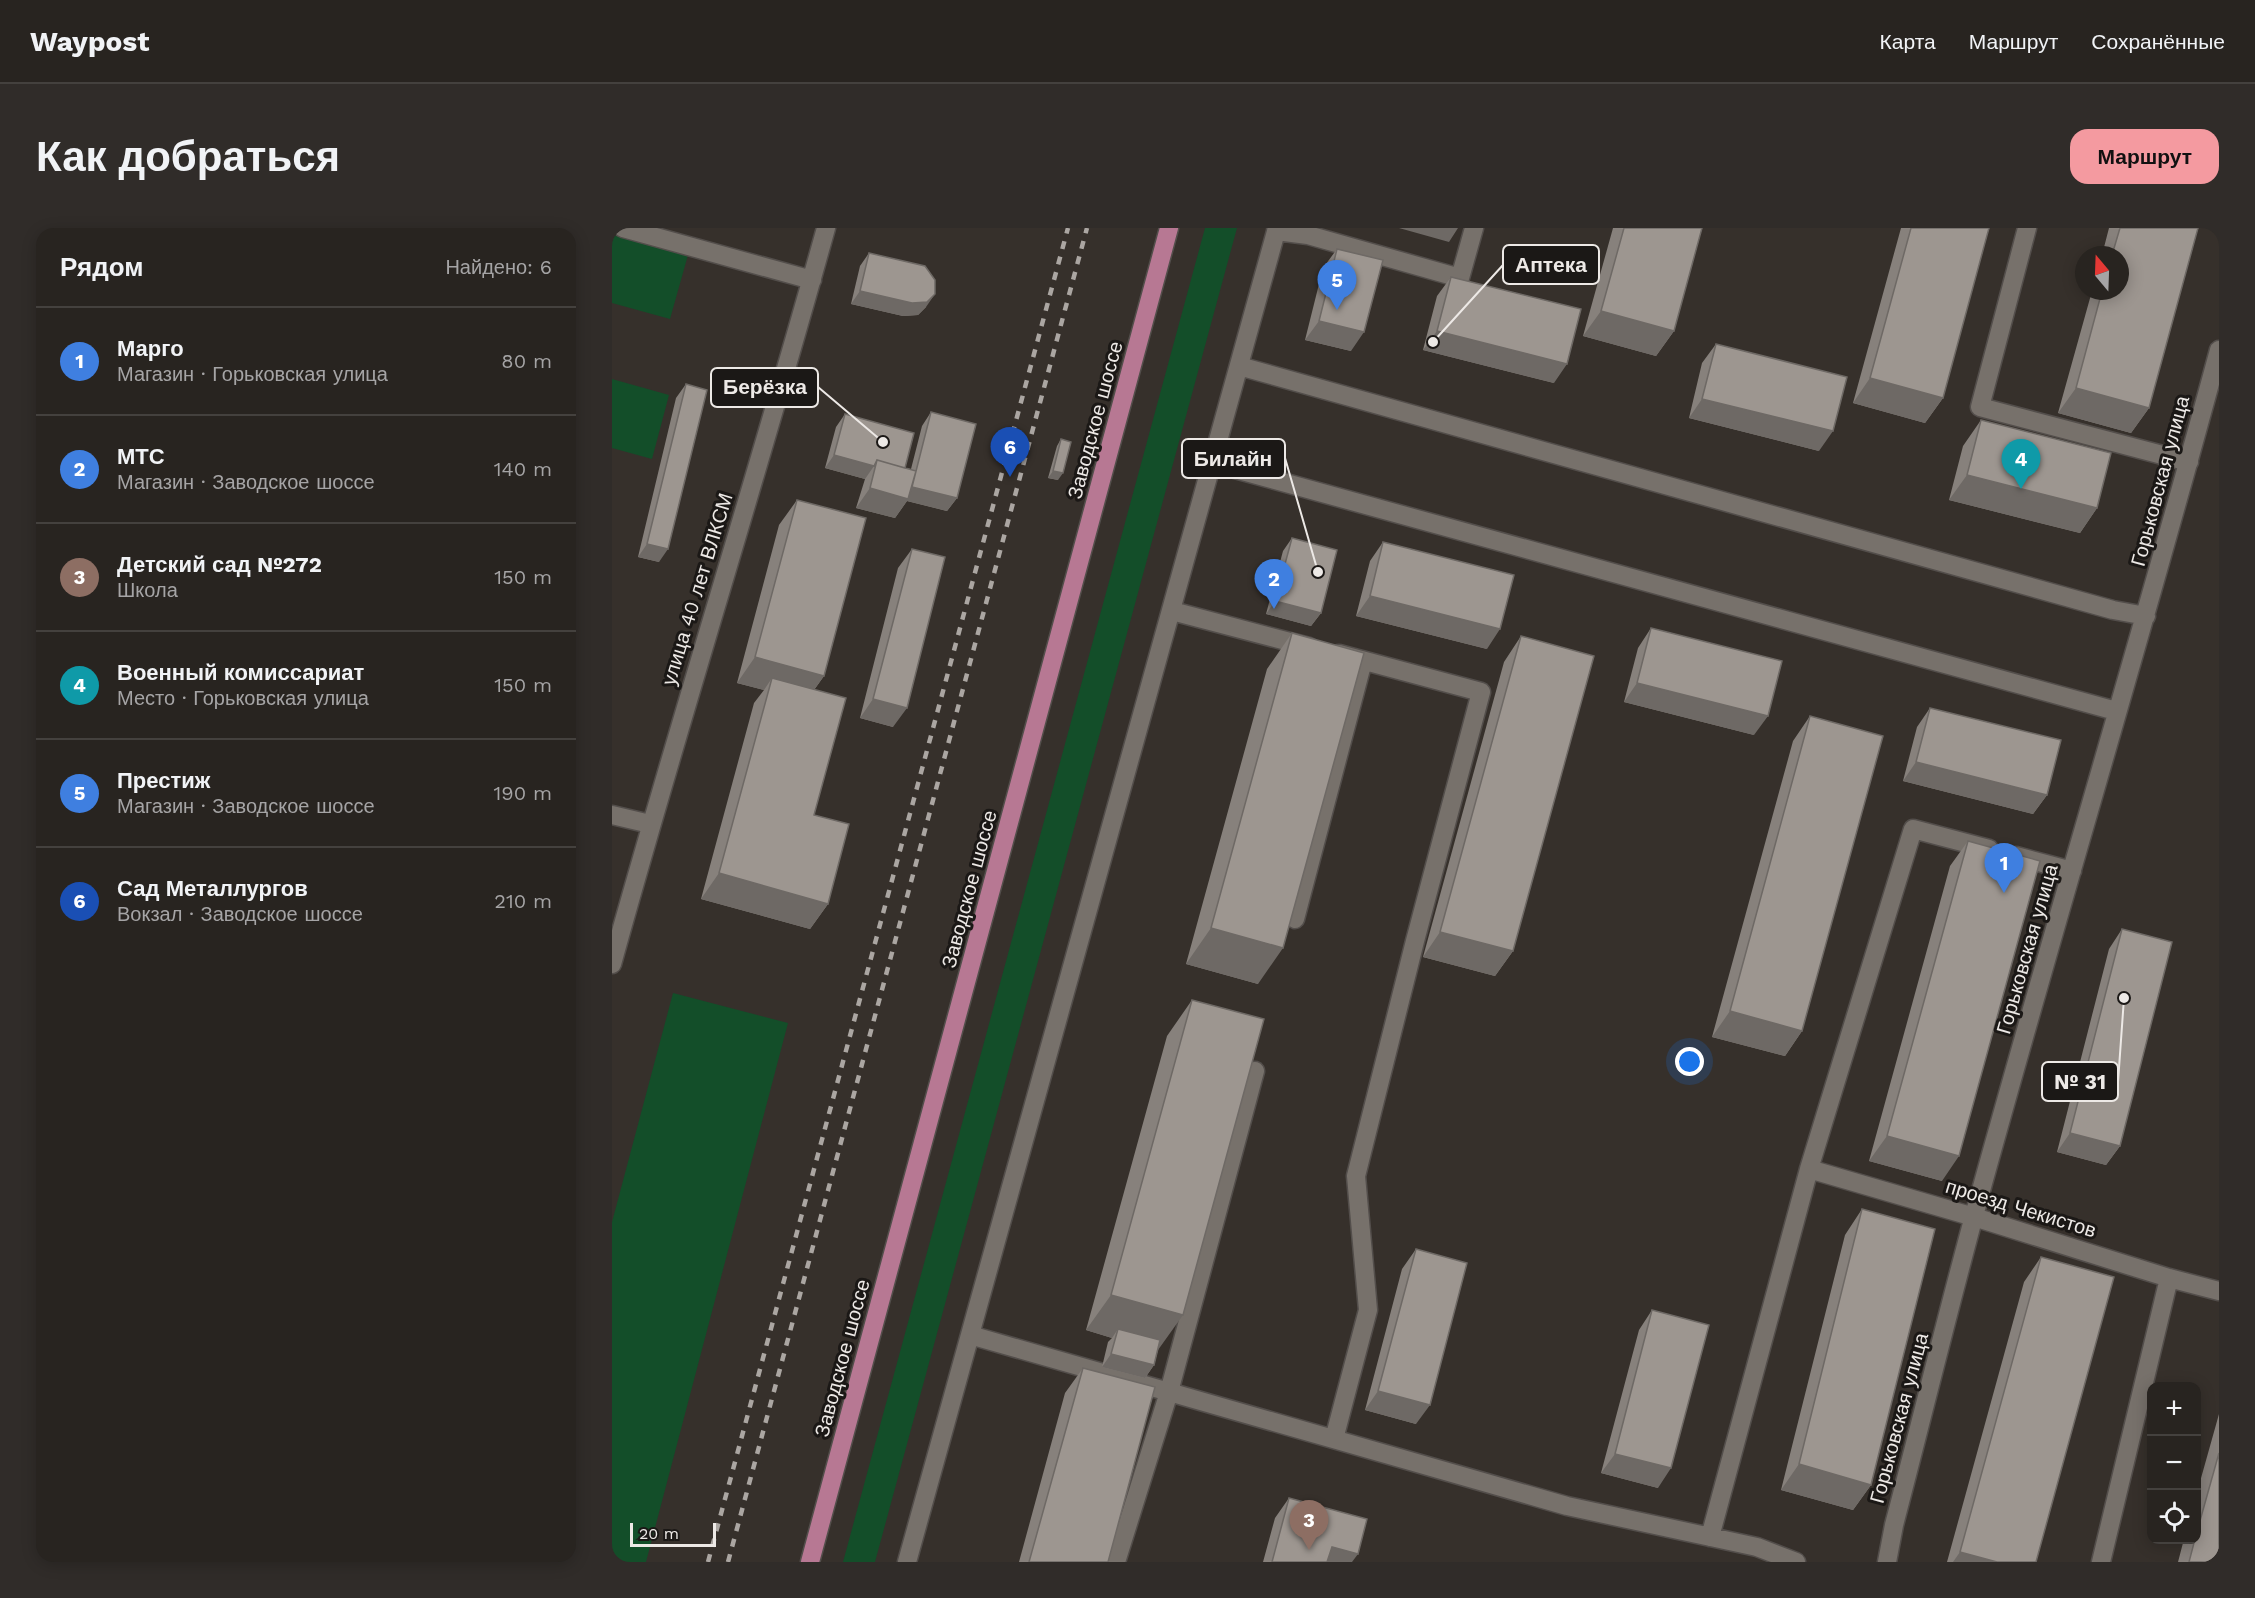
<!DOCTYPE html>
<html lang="ru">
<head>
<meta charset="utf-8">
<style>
  :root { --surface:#282420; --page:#302c29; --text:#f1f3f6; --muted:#a5a4a5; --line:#44413e; --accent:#f49aa0 }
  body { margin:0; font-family:"Work Sans",sans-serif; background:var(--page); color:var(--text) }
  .controls { position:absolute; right:18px; bottom:18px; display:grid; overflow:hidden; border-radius:12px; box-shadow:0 3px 15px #0003 }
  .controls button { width:54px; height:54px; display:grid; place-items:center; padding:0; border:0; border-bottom:2px solid var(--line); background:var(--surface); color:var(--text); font:30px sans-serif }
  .compass { position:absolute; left:1463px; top:18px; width:54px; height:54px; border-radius:50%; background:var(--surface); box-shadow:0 3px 15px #0003; rotate:341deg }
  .scale { position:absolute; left:18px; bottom:15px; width:86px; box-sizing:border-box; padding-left:6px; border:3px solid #ede9e6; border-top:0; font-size:16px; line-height:21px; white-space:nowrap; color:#ede9e6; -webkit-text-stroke:4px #1b1816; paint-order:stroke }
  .you { position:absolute; left:1078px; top:834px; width:21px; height:21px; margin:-15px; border:4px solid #fff; border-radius:50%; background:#1a73e8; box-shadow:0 0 0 9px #1a73e833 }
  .badge { display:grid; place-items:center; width:39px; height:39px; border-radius:50%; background:var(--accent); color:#fff; font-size:20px; font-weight:700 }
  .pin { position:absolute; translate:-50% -50px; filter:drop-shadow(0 2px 3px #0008) }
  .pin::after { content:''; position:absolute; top:32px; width:21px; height:18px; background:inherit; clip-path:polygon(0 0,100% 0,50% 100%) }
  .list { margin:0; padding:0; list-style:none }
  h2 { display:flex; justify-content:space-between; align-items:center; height:78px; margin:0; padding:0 24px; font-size:26px }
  h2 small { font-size:20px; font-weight:400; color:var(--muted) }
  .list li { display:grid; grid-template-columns:39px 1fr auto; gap:18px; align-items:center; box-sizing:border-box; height:108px; padding:0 24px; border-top:2px solid var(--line) }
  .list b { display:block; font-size:22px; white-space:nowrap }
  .list p { margin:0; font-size:20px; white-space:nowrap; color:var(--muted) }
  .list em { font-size:20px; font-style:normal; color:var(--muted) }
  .icon { flex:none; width:33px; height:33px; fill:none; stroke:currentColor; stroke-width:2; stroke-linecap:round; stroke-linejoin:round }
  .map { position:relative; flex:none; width:1607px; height:1334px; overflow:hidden; border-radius:18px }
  header { display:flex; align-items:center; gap:36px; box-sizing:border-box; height:84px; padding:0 30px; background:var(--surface); border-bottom:2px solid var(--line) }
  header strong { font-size:28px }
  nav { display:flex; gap:33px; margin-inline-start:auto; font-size:21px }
  .intro { display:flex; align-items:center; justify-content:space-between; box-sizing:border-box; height:144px; padding:0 36px }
  h1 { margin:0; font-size:42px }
  .button { padding:15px 27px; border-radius:18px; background:var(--accent); color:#111; font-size:21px; font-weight:700 }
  main { display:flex; gap:36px; padding:0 36px }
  aside { flex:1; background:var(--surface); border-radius:18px; box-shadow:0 3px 15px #0003 }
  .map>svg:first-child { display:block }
</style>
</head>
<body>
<header>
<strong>Waypost</strong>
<nav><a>Карта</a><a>Маршрут</a><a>Сохранённые</a></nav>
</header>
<div class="intro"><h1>Как добраться</h1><a class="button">Маршрут</a></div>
<main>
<aside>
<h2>Рядом<small>Найдено: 6</small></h2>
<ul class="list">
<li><span class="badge" style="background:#3f7fe0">1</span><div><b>Марго</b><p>Магазин · Горьковская улица</p></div><em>80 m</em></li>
<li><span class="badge" style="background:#3f7fe0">2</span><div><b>МТС</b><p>Магазин · Заводское шоссе</p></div><em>140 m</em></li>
<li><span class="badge" style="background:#8d6e63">3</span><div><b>Детский сад №272</b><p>Школа</p></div><em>150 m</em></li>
<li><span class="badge" style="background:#0f9aa8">4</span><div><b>Военный комиссариат</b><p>Место · Горьковская улица</p></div><em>150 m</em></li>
<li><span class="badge" style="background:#3f7fe0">5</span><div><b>Престиж</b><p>Магазин · Заводское шоссе</p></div><em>190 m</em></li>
<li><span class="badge" style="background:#1a4fb4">6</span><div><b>Сад Металлургов</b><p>Вокзал · Заводское шоссе</p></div><em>210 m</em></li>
</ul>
</aside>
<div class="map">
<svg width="1607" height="1334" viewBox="0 0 1607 1334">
  <rect width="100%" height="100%" fill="#36302b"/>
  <path fill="#134e29" d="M 593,0 L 625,0 L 263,1334 L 231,1334 Z
    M 0,7 L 76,27 L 58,91 L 0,75 Z
    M 0,151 L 57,167 L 40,231 L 0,220 Z
    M 61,765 L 176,795 L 34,1334 L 0,1334 L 0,994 Z"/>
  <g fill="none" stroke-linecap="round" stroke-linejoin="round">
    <g stroke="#534e4b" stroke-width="21">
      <path id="minor" d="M 11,0 L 200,52
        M 1415,0 L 1368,179 L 1577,234
        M 664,3 L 696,7 L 848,50 L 862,0
        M 627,138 L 1501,382 L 1534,388
        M 601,235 L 1504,483
        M 560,383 L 697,419
        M 0,587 L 38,596
        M 1404,628 L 1460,643
        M 683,691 L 751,433
        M 0,736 C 68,490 146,246 214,0
        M 1197,941 L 1362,989 L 1557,1050 L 1607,1063
        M 358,1107 L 955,1278 L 1145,1319 L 1184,1334
        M 722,1211 L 756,1082 L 744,948 L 803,713 L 869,464 L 727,426
        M 1098,1309 L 1197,941 L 1301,601 L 1377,621
        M 295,1334 L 665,0
        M 504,1334 L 557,1164 L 643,843
        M 1275,1334 L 1282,1297 C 1309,1194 1334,1091 1362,988 C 1441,699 1529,412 1607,122
        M 1489,1334 L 1557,1050"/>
    </g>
    <g stroke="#534e4b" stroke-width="21">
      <path id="major" d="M 198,1334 L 557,0"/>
    </g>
    <use href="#minor" stroke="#77716b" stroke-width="18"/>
    <use href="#major" stroke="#b77893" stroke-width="18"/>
    <path stroke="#aba6a2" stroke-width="4.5" stroke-dasharray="8 8" stroke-linecap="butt" d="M 96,1334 L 456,0
      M 116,1334 L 475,0"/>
  </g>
  <path fill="#87817c" d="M 1001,0 L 1090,0 L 1062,103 L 1044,128 L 971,108 Z
    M 1289,0 L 1377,0 L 1331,170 L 1313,195 L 1241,175 Z
    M 1497,0 L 1586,0 L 1537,180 L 1519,205 L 1446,185 L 1480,63 L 1508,63 L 1508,27 L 1490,27 Z
    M 725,21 L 739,123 L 693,112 L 711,40 Z
    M 257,25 L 314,79 L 306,87 L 291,88 L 239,76 L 248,38 Z
    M 839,49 L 942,155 L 811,122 L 825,68 Z
    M 1104,116 L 1207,223 L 1077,190 L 1090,135 Z
    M 74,156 L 47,334 L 26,329 L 64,170 Z
    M 319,184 L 345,270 L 335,283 L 295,273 L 283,290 L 244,280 L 253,251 L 213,240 L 224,199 L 233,186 L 293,240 L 299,241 L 310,198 Z
    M 1369,192 L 1485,280 L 1468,305 L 1337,272 L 1351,218 Z
    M 449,211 L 446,252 L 436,250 L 445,218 Z
    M 185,272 L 212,448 L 202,462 L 202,587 L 216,676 L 198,701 L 89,671 L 142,475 L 152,462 L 125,455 L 167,297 Z
    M 680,310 L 709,385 L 699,398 L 654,386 L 671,323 Z
    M 771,314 L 875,421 L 744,388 L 758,333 Z
    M 300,321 L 281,499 L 248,490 L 286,340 Z
    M 1039,400 L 1142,507 L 1012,474 L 1026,420 Z
    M 680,405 L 646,756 L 574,736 L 655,441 Z
    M 909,408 L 901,723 L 883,748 L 811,729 L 892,434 Z
    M 1318,480 L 1435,567 L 1421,586 L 1291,553 L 1305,499 Z
    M 1198,488 L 1190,803 L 1173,828 L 1100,809 L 1181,513 Z
    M 1356,613 L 1330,953 L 1257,933 L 1338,638 Z
    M 1510,701 L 1508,918 L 1494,937 L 1445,924 L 1497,721 Z
    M 580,772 L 546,1122 L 542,1137 L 533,1150 L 490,1139 L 496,1114 L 500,1110 L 474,1102 L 555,808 Z
    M 1250,981 L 1259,1257 L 1241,1282 L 1169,1262 L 1233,1007 Z
    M 804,1021 L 804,1196 L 753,1182 L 790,1041 Z
    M 1429,1029 L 1424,1334 L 1335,1334 L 1412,1054 Z
    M 1040,1082 L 1046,1260 L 989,1245 L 1027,1102 Z
    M 471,1140 L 496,1334 L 407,1334 L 453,1165 Z
    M 1607,1186 L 1607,1334 L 1566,1334 L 1572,1311 L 1584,1311 L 1584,1268 Z
    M 677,1270 L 740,1334 L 651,1334 L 663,1290 Z"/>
  <path fill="#6e6965" d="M 787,0 L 846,0 L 837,14 Z
    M 248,63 L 323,66 L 314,79 L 306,87 L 291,88 L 239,76 Z
    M 989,83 L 1062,103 L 1044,128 L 971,108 Z
    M 707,93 L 752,104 L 739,123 L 693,112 Z
    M 825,103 L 955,136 L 942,155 L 811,122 Z
    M 1258,150 L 1331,170 L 1313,195 L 1241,175 Z
    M 1464,160 L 1537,180 L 1519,205 L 1446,185 Z
    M 1090,171 L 1221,203 L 1207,223 L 1077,190 Z
    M 222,227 L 262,238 L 253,251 L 213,240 Z
    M 441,243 L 451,245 L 446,252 L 436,250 Z
    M 1355,247 L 1485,280 L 1468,305 L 1337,272 Z
    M 300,259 L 345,270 L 335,283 L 295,273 L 283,290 L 244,280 L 258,260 Z
    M 35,316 L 56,321 L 47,334 L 26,329 Z
    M 758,368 L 888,401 L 875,421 L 744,388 Z
    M 663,373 L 709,385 L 699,398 L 654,386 Z
    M 143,429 L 212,448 L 194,473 L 160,450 L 152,462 L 125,455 Z
    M 1025,455 L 1156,488 L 1142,507 L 1012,474 Z
    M 261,471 L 295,480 L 281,499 L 248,490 Z
    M 1304,534 L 1435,567 L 1421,586 L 1291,553 Z
    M 107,645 L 216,676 L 198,701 L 89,671 Z
    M 599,700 L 671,720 L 646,756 L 574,736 Z
    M 828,704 L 901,723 L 883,748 L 811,729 Z
    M 1118,783 L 1190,803 L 1173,828 L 1100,809 Z
    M 1458,905 L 1508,918 L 1494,937 L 1445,924 Z
    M 1275,908 L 1347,928 L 1330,953 L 1257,933 Z
    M 499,1067 L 571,1087 L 546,1122 L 503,1110 L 506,1101 L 500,1110 L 474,1102 Z
    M 499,1126 L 542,1137 L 533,1150 L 490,1139 Z
    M 766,1163 L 818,1177 L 804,1196 L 753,1182 Z
    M 1003,1226 L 1059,1240 L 1046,1260 L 989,1245 Z
    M 1187,1236 L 1259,1257 L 1241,1282 L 1169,1262 Z
    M 720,1319 L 746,1326 L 740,1334 L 709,1334 Z
    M 1348,1324 L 1385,1334 L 1341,1334 Z"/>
  <path fill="#9d9690" stroke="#6e6965" stroke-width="1.5" d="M 1012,0 L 1090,0 L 1062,103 L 989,83 Z
    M 1299,0 L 1377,0 L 1331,170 L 1258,150 Z
    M 1508,0 L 1586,0 L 1537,180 L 1464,160 L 1490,63 L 1508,63 L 1508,27 L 1500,27 Z
    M 725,21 L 771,32 L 752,104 L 707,93 Z
    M 257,25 L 313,38 L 323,52 L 323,66 L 315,74 L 300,75 L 248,63 Z
    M 839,49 L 969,81 L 955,136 L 825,103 Z
    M 1104,116 L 1235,149 L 1221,203 L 1090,171 Z
    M 74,156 L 95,162 L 56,321 L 35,316 Z
    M 319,184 L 364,196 L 345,270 L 300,259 Z
    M 233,186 L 302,205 L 293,240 L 265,232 L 262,238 L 222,227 Z
    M 1369,192 L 1499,225 L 1485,280 L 1355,247 Z
    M 449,211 L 459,214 L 451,245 L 441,243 Z
    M 265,232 L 304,243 L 296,271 L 258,260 Z
    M 185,272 L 254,290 L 212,448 L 143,429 Z
    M 680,310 L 725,322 L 709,385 L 663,373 Z
    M 771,314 L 902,347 L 888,401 L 758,368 Z
    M 300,321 L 333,329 L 295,480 L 261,471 Z
    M 1039,400 L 1170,433 L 1156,488 L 1025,455 Z
    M 680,405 L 752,425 L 671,720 L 599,700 Z
    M 909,408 L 982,428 L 901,723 L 828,704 Z
    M 160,450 L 234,470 L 202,587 L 237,596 L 216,676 L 107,645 Z
    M 1318,480 L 1449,512 L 1435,567 L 1304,534 Z
    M 1198,488 L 1271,508 L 1190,803 L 1118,783 Z
    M 1356,613 L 1428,633 L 1347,928 L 1275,908 Z
    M 1510,701 L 1560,714 L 1508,918 L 1458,905 Z
    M 580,772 L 652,791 L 571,1087 L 499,1067 Z
    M 1250,981 L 1323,1001 L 1259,1257 L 1187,1236 Z
    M 804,1021 L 855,1035 L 818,1177 L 766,1163 Z
    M 1429,1029 L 1502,1049 L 1424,1334 L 1385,1334 L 1348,1324 Z
    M 1040,1082 L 1097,1097 L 1059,1240 L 1003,1226 Z
    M 506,1101 L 548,1112 L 542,1137 L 499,1126 Z
    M 471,1140 L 543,1159 L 496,1334 L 417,1334 Z
    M 1607,1225 L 1607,1334 L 1577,1334 L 1583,1311 L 1584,1311 L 1584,1307 Z
    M 677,1270 L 755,1291 L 746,1326 L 720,1319 L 715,1334 L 660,1334 Z"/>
  <g text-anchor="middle" stroke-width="6" stroke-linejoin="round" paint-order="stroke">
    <g font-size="20" fill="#ede9e6" stroke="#1b1816">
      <text transform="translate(483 192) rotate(-75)" y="7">Заводское шоссе</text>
      <text transform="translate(1548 253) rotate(-75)" y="7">Горьковская улица</text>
      <text transform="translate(85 361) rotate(-73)" y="7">улица 40 лет ВЛКСМ</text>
      <text transform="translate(357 661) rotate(-75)" y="7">Заводское шоссе</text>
      <text transform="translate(1415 721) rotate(-74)" y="7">Горьковская улица</text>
      <text transform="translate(1409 980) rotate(17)" y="7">проезд Чекистов</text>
      <text transform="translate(230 1130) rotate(-75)" y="7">Заводское шоссе</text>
      <text transform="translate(1287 1190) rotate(-75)" y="7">Горьковская улица</text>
    </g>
  </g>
  <path fill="none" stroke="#ede9e6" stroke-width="2" d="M821 114L891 37M271 214L206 159M706 344L673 230M1512 770L1506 854"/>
  <g fill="#ede9e6" stroke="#1b1816" stroke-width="2">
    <circle cx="821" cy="114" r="6"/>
    <circle cx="271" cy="214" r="6"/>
    <circle cx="706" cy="344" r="6"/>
    <circle cx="1512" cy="770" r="6"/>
  </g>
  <g fill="#1b1816" stroke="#ede9e6" stroke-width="2">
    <rect x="891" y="17" width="96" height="39" rx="6"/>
    <rect x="99" y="140" width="107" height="39" rx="6"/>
    <rect x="570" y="211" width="103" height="39" rx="6"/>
    <rect x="1430" y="834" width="76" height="39" rx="6"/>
  </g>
  <g font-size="21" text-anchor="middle" font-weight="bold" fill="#ede9e6">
    <text x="939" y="44">Аптека</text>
    <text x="153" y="166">Берёзка</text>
    <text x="621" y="238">Билайн</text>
    <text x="1468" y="861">№ 31</text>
  </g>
</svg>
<div class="controls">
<button>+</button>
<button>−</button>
<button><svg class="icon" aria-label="locate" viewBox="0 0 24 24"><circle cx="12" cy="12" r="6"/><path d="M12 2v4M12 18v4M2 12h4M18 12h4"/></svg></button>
</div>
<svg class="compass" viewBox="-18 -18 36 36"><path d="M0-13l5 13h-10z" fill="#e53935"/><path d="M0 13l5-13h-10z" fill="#a5a4a5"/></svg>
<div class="scale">20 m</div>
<div class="you"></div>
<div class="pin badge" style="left:1392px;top:665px;background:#3f7fe0">1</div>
<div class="pin badge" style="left:662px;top:381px;background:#3f7fe0">2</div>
<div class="pin badge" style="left:697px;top:1322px;background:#8d6e63">3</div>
<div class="pin badge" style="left:1409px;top:261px;background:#0f9aa8">4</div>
<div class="pin badge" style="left:725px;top:82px;background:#3f7fe0">5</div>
<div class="pin badge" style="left:398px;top:249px;background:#1a4fb4">6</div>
</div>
</main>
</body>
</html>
